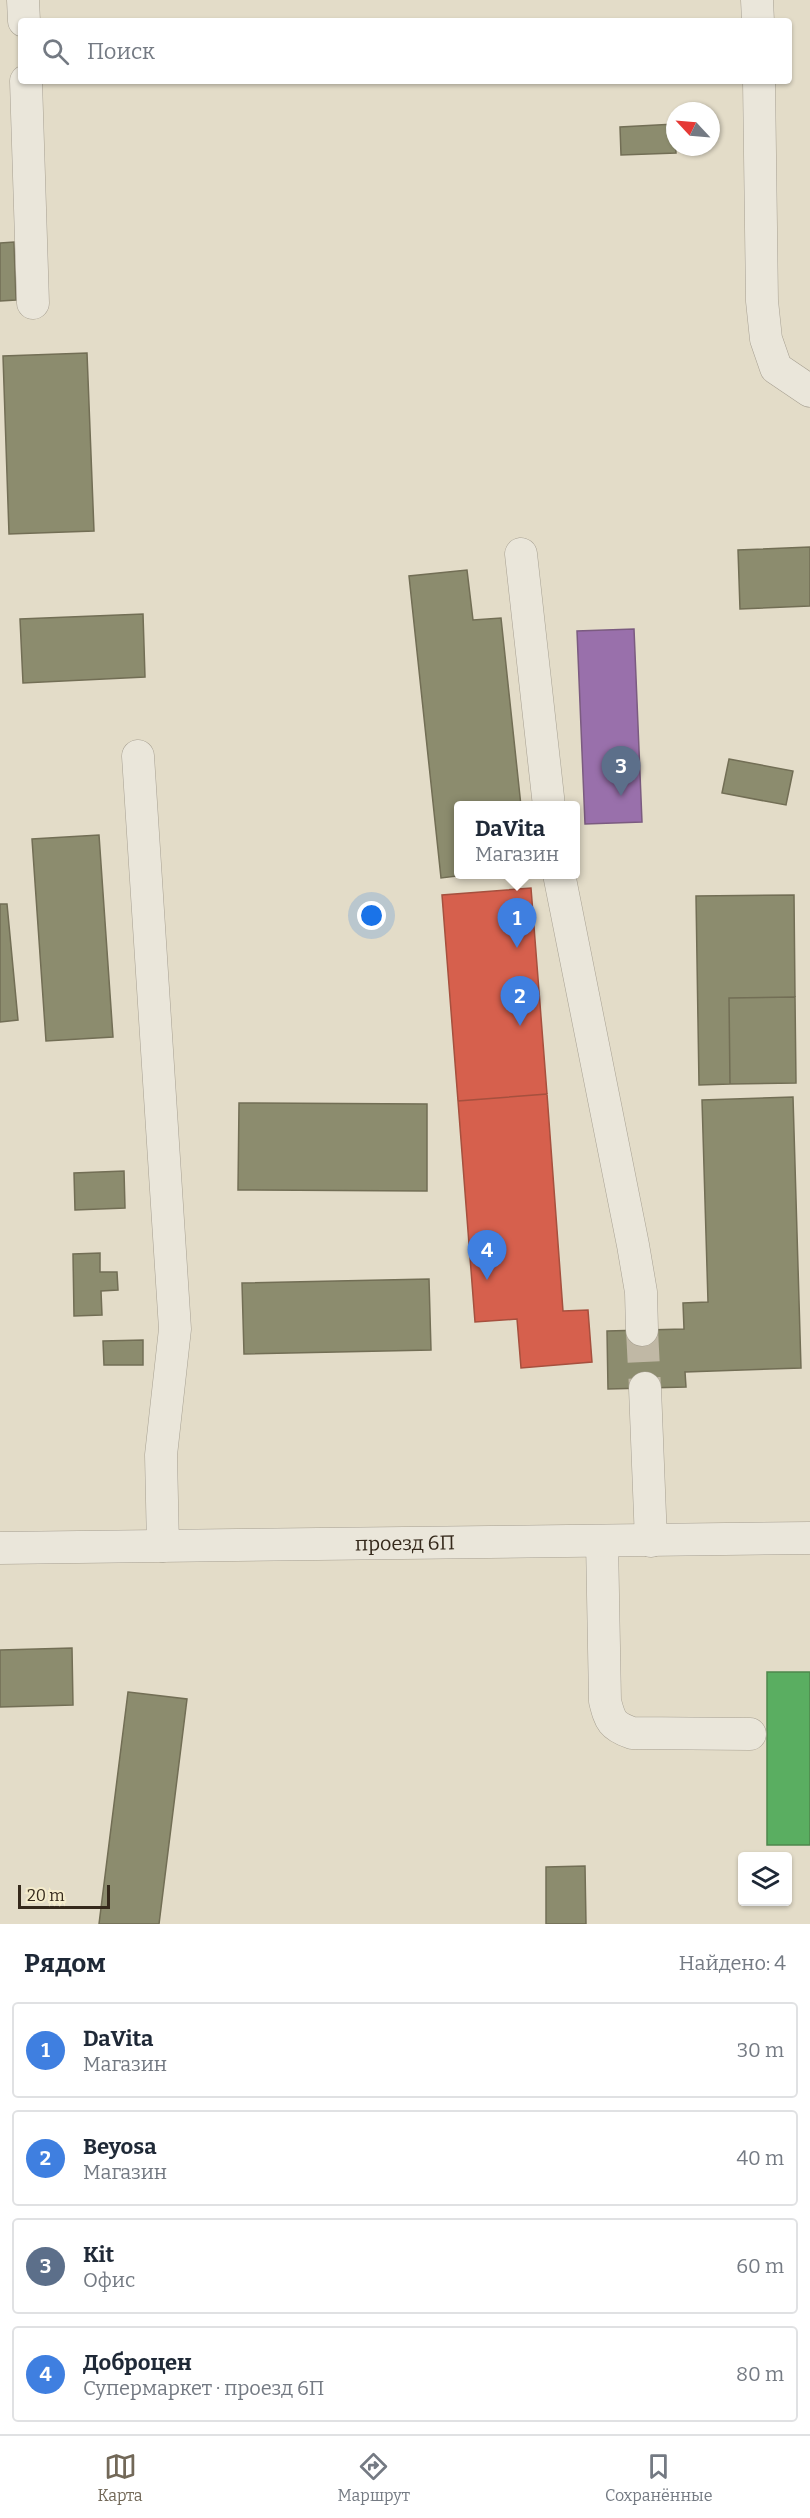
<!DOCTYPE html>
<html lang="ru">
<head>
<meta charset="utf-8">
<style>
  :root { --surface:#fff; --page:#f6f6f7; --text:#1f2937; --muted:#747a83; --line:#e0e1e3; --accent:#726858 }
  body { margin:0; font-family:Bitter,serif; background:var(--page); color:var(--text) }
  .controls { position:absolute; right:18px; bottom:18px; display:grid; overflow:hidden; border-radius:6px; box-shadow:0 2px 4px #0004 }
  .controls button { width:54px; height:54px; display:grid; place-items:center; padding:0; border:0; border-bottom:2px solid var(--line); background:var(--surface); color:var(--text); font:30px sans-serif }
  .compass { position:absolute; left:666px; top:102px; width:54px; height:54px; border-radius:50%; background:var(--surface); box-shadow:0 2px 4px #0004; rotate:296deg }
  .scale { position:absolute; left:18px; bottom:15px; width:92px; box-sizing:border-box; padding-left:6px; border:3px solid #35291b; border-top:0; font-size:16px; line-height:21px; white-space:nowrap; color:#35291b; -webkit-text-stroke:4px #f5eccc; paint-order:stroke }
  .you { position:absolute; left:372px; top:916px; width:21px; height:21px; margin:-15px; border:4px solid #fff; border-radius:50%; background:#1a73e8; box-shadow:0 0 0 9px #1a73e833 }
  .badge { display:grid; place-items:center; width:39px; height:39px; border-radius:50%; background:var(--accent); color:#fff; font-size:20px; font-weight:700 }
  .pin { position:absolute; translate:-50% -50px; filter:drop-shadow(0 2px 3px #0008) }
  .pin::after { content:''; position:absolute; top:32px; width:21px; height:18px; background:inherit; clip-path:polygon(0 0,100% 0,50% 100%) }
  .popup { position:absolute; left:454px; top:801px; width:126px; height:78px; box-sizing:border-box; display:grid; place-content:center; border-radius:6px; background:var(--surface); filter:drop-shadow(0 2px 4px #0005); font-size:20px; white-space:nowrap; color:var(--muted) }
  .popup b { font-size:22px; color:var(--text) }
  .popup::after { content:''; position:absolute; left:50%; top:100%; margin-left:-12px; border:12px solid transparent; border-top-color:var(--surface) }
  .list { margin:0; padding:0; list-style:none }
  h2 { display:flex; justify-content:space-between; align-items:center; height:78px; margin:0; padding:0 24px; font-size:26px }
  h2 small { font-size:20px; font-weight:400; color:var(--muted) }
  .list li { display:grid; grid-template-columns:39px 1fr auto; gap:18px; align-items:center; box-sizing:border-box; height:96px; margin:0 12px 12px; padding:0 12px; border:2px solid var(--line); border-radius:6px }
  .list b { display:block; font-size:22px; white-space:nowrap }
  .list p { margin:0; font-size:20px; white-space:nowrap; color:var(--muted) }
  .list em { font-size:20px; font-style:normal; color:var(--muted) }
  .icon { flex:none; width:33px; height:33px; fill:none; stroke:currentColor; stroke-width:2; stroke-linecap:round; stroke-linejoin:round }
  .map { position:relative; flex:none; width:810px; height:1924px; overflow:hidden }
  .search { position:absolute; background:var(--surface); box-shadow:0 2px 4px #0004; left:18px; right:18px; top:18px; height:66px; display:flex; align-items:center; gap:15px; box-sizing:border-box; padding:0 21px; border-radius:6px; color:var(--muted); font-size:22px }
  .sheet { height:510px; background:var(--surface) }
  nav { display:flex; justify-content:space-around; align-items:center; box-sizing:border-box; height:84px; border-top:2px solid var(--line); background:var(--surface); font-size:16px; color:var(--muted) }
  nav a { display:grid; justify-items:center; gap:3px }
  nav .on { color:var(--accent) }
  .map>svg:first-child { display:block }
</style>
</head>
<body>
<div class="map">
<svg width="810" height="1924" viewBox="0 0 810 1924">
  <rect width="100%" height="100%" fill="#e3dcc8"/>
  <path fill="#d6604d" stroke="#a6503e" stroke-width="1.5" d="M 531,888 L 547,1094 L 458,1101 L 442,895 Z
    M 547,1094 L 563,1311 L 588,1310 L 592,1362 L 521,1368 L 517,1319 L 475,1322 L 458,1101 Z"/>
  <path fill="#9970ab" stroke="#7b5b80" stroke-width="1.5" d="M 634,629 L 642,822 L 585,824 L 577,631 Z"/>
  <path fill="#5aae61" stroke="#4f864c" stroke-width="1.5" d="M 767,1672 L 810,1672 L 810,1845 L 767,1845 Z"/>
  <path fill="#8c8c6e" stroke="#726e55" stroke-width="1.5" d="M 675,124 L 676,153 L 621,155 L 620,127 Z
    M 14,242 L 16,300 L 0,301 L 0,243 Z
    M 87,353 L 94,531 L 9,534 L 3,356 Z
    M 810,547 L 810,606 L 740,609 L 738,550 Z
    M 467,570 L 473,620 L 501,618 L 521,806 L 458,806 L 458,874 L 473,874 L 441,878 L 409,576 Z
    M 143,614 L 145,677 L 23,683 L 20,619 Z
    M 729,759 L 793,771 L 786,805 L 722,793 Z
    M 99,835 L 113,1037 L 46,1041 L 32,839 Z
    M 794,895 L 795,997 L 729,998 L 730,1084 L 699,1085 L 696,896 Z
    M 0,904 L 7,904 L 18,1020 L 0,1022 Z
    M 795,997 L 796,1083 L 730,1084 L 729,998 Z
    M 793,1097 L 801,1368 L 685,1372 L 686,1387 L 608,1389 L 607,1331 L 684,1329 L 683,1303 L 708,1302 L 702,1100 Z
    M 239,1103 L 427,1104 L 427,1191 L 238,1190 Z
    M 124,1171 L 125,1208 L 75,1210 L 74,1173 Z
    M 100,1253 L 100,1272 L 117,1272 L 118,1290 L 101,1291 L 102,1315 L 74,1316 L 73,1254 Z
    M 429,1279 L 431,1350 L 244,1354 L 242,1283 Z
    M 143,1340 L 143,1365 L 104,1365 L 103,1341 Z
    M 72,1648 L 73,1705 L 0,1707 L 0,1650 Z
    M 128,1692 L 187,1699 L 159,1924 L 99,1924 Z
    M 585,1866 L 586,1924 L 546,1924 L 546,1867 Z"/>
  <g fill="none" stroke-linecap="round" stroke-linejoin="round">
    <path stroke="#c0b8a5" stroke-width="32" stroke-dasharray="32 16" stroke-linecap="butt" d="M 642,1330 L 645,1388"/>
    <g stroke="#a7a092" stroke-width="33">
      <g id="minor">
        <path d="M 23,0 L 24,21"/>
        <path d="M 757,0 L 758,21"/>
        <path d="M 26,81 L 33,303"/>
        <path d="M 759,81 L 762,301 L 766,339 L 776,368 L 810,391"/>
        <path d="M 521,554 L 549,806"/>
        <path d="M 138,756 L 175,1329 L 161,1455 L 163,1546"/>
        <path d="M 559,874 L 633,1245 L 641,1292 L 642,1330"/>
        <path d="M 645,1388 L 651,1541"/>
        <path d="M 602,1541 L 605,1701 C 610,1721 612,1726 632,1733 L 750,1734"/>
        <path id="s1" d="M 0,1548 L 810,1538"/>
      </g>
    </g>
    <use href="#minor" stroke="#eae6da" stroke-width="32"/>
  </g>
  <g text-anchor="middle" stroke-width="6" stroke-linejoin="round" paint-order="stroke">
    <g font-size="20" fill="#35291b" stroke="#f5eccc">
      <text dy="7" stroke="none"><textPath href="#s1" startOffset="405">проезд 6П</textPath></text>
    </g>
  </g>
</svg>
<div class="controls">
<button><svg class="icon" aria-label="layers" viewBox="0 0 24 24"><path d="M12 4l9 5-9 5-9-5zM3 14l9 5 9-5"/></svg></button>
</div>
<svg class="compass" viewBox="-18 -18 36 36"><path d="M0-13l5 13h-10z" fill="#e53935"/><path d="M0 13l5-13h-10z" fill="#747a83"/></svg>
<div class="scale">20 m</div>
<div class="you"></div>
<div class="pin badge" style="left:517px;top:948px;background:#3f7fe0">1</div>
<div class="popup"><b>DaVita</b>Магазин</div>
<div class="pin badge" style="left:520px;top:1026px;background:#3f7fe0">2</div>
<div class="pin badge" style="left:621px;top:796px;background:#5c6f8a">3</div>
<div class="pin badge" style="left:487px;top:1280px;background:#3f7fe0">4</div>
<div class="search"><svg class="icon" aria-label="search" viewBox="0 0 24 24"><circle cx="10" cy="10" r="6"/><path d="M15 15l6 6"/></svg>Поиск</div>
</div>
<section class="sheet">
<h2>Рядом<small>Найдено: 4</small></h2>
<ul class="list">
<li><span class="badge" style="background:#3f7fe0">1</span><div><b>DaVita</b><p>Магазин</p></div><em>30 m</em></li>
<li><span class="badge" style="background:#3f7fe0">2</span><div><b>Beyosa</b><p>Магазин</p></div><em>40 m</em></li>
<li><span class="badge" style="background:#5c6f8a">3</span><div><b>Kit</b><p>Офис</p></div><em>60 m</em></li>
<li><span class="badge" style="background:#3f7fe0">4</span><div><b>Доброцен</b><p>Супермаркет · проезд 6П</p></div><em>80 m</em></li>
</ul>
</section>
<nav>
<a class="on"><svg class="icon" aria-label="map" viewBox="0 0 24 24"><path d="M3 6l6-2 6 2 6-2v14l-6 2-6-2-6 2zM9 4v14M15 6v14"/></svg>Карта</a>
<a><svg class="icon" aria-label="directions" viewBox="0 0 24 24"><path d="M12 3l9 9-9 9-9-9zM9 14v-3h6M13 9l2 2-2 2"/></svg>Маршрут</a>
<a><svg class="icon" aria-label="saved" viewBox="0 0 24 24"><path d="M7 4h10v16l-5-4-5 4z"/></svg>Сохранённые</a>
</nav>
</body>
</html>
